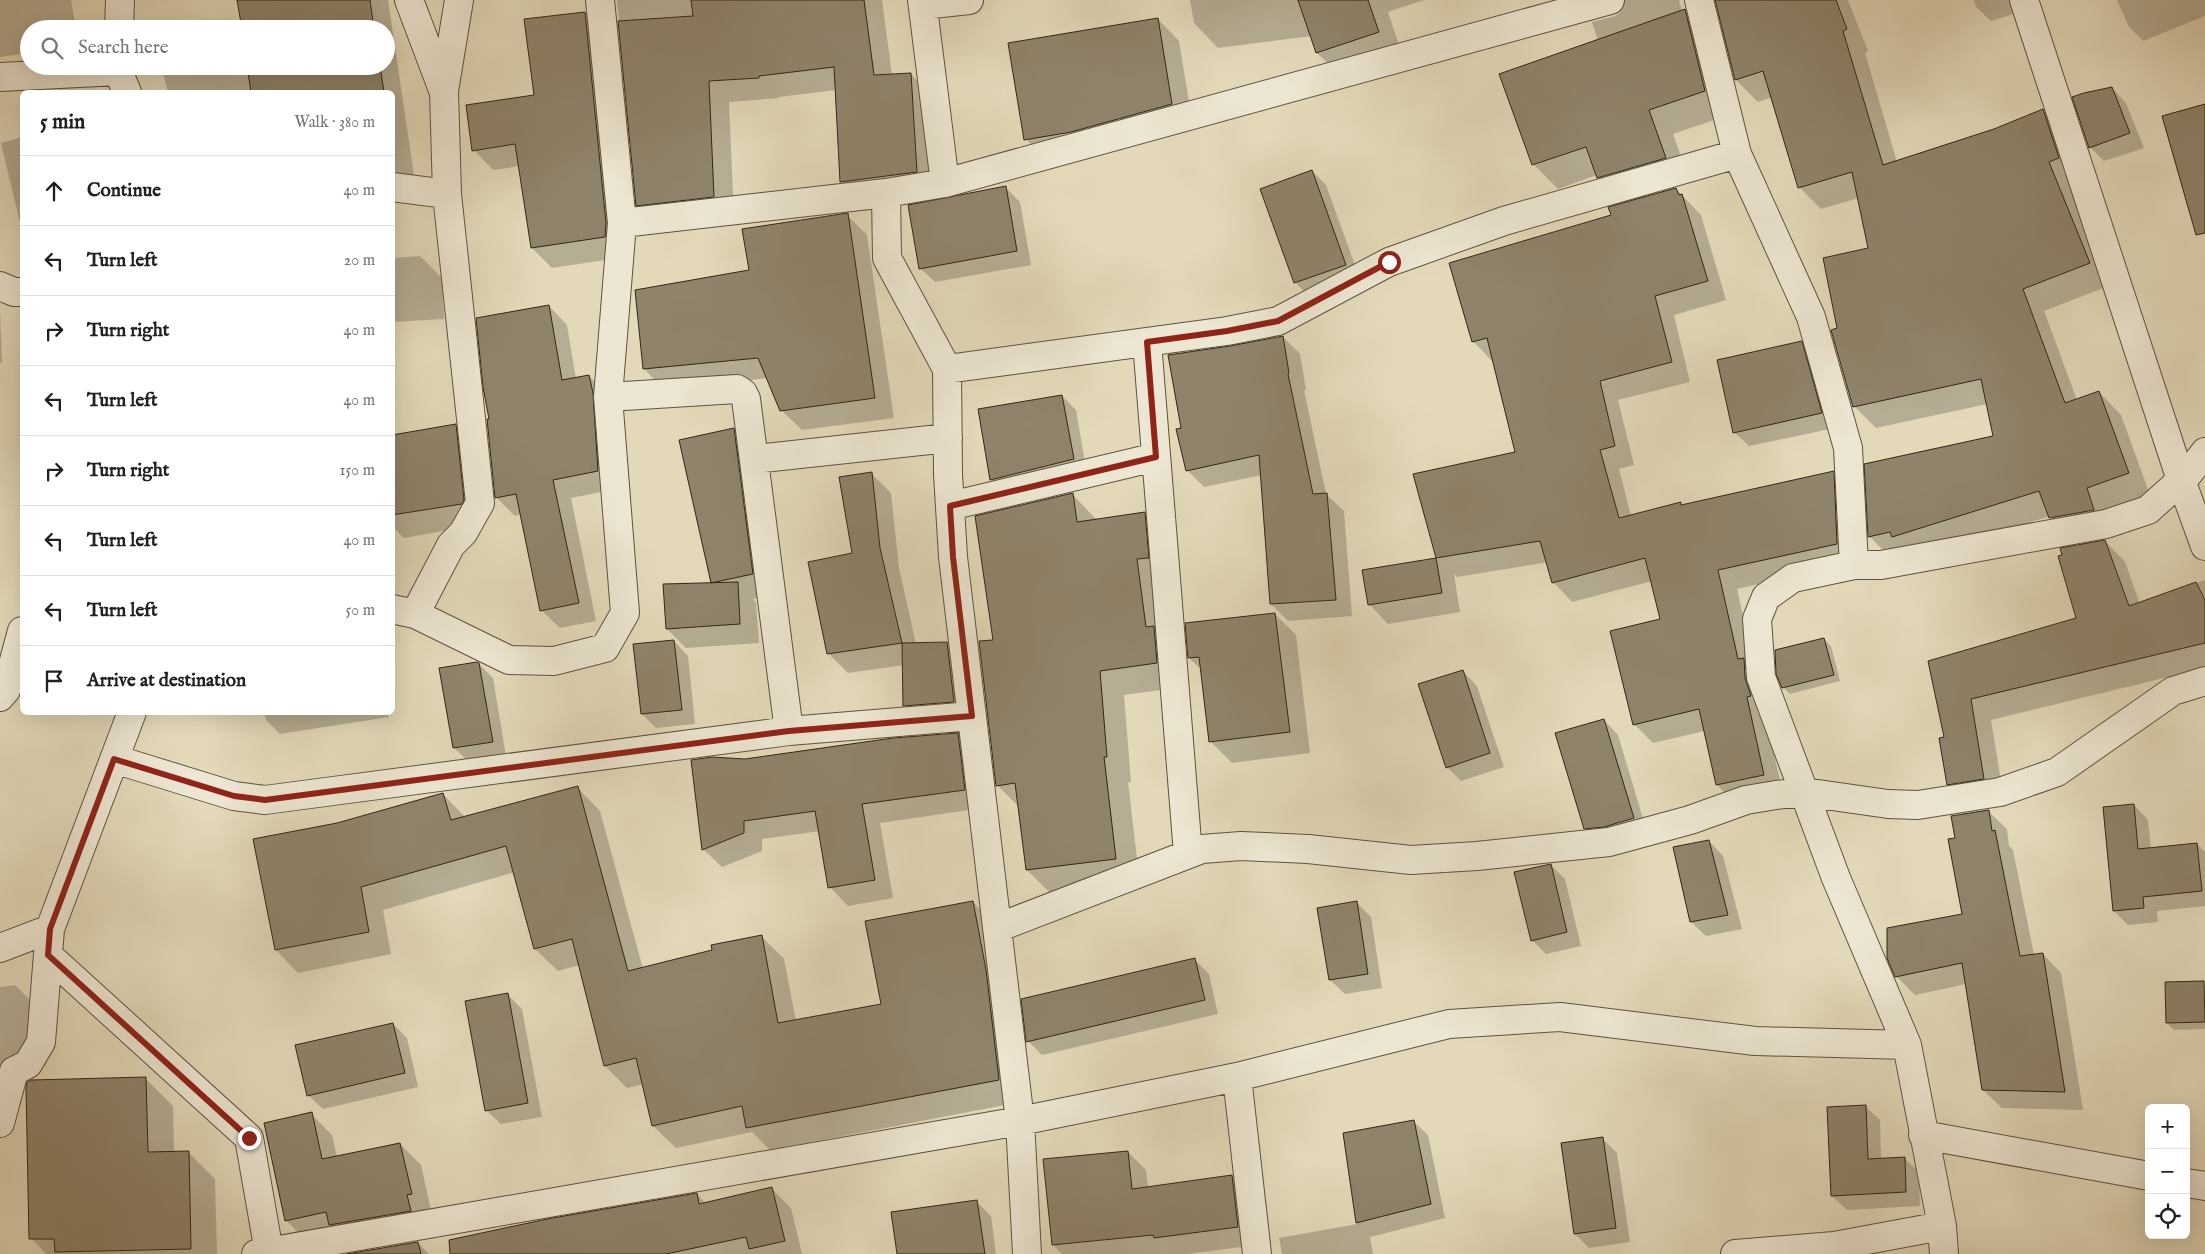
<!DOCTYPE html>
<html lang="en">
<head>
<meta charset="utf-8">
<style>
  :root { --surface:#fff; --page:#f6f6f6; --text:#202124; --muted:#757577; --line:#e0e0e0 }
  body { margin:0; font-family:"IM FELL English",serif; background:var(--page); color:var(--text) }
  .controls { position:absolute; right:15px; bottom:15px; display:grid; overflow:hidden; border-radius:8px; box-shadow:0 5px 20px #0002 }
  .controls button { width:45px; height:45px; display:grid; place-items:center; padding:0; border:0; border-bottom:1px solid var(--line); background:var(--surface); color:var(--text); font:25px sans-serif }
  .stop { position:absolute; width:15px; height:15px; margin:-11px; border:4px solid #8f2418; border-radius:50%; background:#fff }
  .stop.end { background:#8f2418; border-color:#fff; box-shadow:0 1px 5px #0008 }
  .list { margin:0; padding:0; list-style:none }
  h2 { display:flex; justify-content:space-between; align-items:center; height:65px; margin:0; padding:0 20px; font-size:21px }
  h2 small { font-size:16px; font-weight:400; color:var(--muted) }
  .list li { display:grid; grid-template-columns:32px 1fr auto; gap:15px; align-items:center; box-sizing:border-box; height:70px; padding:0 20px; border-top:1px solid var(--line) }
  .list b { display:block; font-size:19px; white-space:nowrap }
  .list em { font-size:16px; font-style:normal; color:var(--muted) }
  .icon { flex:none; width:28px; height:28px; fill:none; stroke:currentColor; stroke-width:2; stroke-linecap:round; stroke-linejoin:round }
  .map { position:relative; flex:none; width:2205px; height:1254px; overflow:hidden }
  .search { position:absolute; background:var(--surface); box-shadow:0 5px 20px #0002; left:20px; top:20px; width:375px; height:55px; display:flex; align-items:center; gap:12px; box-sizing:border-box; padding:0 18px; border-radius:28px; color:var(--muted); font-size:19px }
  .panel { position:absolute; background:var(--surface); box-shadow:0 5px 20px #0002; left:20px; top:90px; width:375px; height:625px; border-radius:8px }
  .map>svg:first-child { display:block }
</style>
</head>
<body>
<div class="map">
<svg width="2205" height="1254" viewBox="0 0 2205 1254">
  <rect width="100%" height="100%" fill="#e3d9b9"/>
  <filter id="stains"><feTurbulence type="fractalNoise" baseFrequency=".004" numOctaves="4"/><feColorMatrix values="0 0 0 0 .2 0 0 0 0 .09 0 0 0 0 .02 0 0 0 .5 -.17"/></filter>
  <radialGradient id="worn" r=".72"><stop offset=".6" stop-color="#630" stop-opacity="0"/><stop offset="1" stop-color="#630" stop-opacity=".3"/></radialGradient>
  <path fill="#0003" d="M 0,0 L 71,0 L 76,29 L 29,29 L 29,53 L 0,57 Z
    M 239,0 L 388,0 L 415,182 L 392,185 L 392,92 L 168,92 L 161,66 L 386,66 L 386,29 L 243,29 Z
    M 617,0 L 882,0 L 892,75 L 911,74 L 931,95 L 937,192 L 862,203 L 842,182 L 836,90 L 779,97 L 779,98 L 729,102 L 734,217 L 658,226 L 637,205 Z
    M 1190,0 L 1424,0 L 1388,12 L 1403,57 L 1342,77 L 1317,53 L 1312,36 L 1218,48 L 1194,23 Z
    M 1591,0 L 1679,0 L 1682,11 L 1685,10 L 1709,35 L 1729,115 L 1673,134 L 1690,182 L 1623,202 L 1597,175 L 1558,189 L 1533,164 L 1598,41 L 1592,22 L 1615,16 L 1621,12 L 1606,16 Z
    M 1716,0 L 1848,0 L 1868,51 L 1865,53 L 1897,162 L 1995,130 L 2043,111 L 2065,133 L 2111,285 L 2044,311 L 2077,400 L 2099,392 L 2121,415 L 2150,495 L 2073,540 L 2050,516 L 1915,559 L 1892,559 L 1869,536 L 1994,437 L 1987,404 L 1876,428 L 1854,406 L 1839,329 L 1869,249 L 1859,198 L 1821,209 L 1799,187 L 1772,97 L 1758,102 L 1736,80 Z
    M 1974,0 L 2027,0 L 2023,11 L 1991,21 L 1976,7 Z
    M 2117,0 L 2205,0 L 2205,16 L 2143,41 L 2129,27 Z
    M 585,13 L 605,33 L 625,257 L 552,268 L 532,248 L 520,166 L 493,170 L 474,150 L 535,96 Z
    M 1158,19 L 1179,41 L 1193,125 L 1047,160 L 1026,139 Z
    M 2112,88 L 2126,103 L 2144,148 L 2104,161 L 2090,147 Z
    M 22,137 L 22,231 L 1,143 Z
    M 1312,171 L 1326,185 L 1360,279 L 1309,297 L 1295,282 Z
    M 1005,187 L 1020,202 L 1031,265 L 935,282 L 920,268 Z
    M 1676,189 L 1701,215 L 1726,300 L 1674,315 L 1690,382 L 1618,400 L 1634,465 L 1619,469 L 1631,516 L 1680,504 L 1682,506 L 1833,472 L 1852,492 L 1856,563 L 1737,589 L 1783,794 L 1736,804 L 1717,785 L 1705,731 L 1653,743 L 1634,724 L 1662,620 L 1652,581 L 1572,602 L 1553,582 L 1548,562 L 1457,577 L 1454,574 L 1460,612 L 1388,624 L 1369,604 L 1363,572 L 1438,559 L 1415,475 L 1517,453 L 1494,360 L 1492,361 L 1473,341 L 1612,216 Z
    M 847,215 L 867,235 L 894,418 L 802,430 L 781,410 L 768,378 L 664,389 L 644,369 L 751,271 Z
    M 420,256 L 442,278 L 444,319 L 392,322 L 392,258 Z
    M 549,306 L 567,325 L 576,379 L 589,376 L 607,394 L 616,489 L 571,498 L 596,621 L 560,628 L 541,610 L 522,514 L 515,516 L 496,497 L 490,420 Z
    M 0,307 L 2,363 L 0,363 Z
    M 1283,337 L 1300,354 L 1306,390 L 1304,390 L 1326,494 L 1344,511 L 1352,616 L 1288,621 L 1271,604 L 1262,475 L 1204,487 L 1187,470 L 1182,429 Z
    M 1801,343 L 1816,357 L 1835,428 L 1749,446 L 1734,432 Z
    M 1062,396 L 1076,410 L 1087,474 L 1006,494 L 992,480 L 979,410 Z
    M 455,426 L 476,447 L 483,524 L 404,538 L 392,526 L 392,437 Z
    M 734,429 L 755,450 L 773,595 L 753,599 L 756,603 L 759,643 L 686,648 L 667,629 L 713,584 L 681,441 Z
    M 872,474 L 891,493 L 899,568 L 916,644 L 947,643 L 961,657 L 968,716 L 919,720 L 904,705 L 904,665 L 848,673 L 828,653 Z
    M 1072,494 L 1097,520 L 1144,513 L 1169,538 L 1181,687 L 1124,695 L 1131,782 L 1128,782 L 1140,884 L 1052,895 L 1027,870 L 1019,807 L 997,785 L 994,642 Z
    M 2105,541 L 2125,562 L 2140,604 L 2205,580 L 2205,668 L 1991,720 L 2004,799 L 1968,805 L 1948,784 L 1946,738 L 1930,662 L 2077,619 Z
    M 1275,614 L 1296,635 L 1310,753 L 1232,763 L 1211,742 L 1202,670 L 1189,658 Z
    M 1824,639 L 1831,646 L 1840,681 L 1790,694 L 1783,687 Z
    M 674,641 L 688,656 L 695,724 L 656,728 L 642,714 Z
    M 479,664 L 493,678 L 506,756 L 469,762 L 454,748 Z
    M 1463,671 L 1477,686 L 1504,767 L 1461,781 L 1447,767 Z
    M 265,712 L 388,712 L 389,717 L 280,734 L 266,720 Z
    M 1604,720 L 1618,735 L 1647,832 L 1599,843 L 1585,828 Z
    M 958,734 L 976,753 L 983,808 L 880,823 L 893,898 L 848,906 L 830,887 L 820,831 L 762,839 L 762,851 L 722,867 L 703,849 L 745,760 Z
    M 578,788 L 600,811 L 643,969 L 714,951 L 761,936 L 784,959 L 796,1021 L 882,1005 L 973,902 L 995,925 L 1021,1102 L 770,1150 L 752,1132 L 676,1148 L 653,1126 L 644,1084 L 627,1088 L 605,1066 L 580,965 L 558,971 L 535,949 L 515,872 L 383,910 L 391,954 L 298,973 L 276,950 L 337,824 L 443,794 L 465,817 Z
    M 2134,805 L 2148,820 L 2151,849 L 2197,844 L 2205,852 L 2205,906 L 2157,911 L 2158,922 L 2128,925 L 2114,911 Z
    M 1988,811 L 2007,829 L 2009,846 L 2013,850 L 2034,955 L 2043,954 L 2061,973 L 2083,1110 L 2002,1108 L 1983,1090 L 1966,984 L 1915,995 L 1896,976 L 1964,915 L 1956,839 Z
    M 1709,841 L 1723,856 L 1742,929 L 1706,936 L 1691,922 L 1674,848 Z
    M 1551,865 L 1565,879 L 1581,946 L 1546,954 L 1532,940 Z
    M 1356,902 L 1371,917 L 1382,988 L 1345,994 L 1330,980 Z
    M 1195,960 L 1209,974 L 1218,1014 L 1042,1055 L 1028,1041 Z
    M 2204,982 L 2205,1029 L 2174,1030 L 2167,1023 Z
    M 15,985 L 36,1006 L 45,1061 L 38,1073 L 24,1081 L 0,1084 L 0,987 Z
    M 508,995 L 522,1009 L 542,1117 L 501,1124 L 486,1110 Z
    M 393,1024 L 407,1038 L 418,1087 L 323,1109 L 308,1095 Z
    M 146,1079 L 173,1106 L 174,1152 L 188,1152 L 215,1179 L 217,1254 L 46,1254 L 31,1238 Z
    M 1865,1106 L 1880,1120 L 1881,1159 L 1904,1158 L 1919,1172 L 1920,1206 L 1847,1210 L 1832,1196 Z
    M 311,1114 L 332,1135 L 337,1157 L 400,1144 L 421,1165 L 432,1215 L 307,1242 L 286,1220 Z
    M 1413,1121 L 1428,1135 L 1445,1218 L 1370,1237 L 1373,1254 L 1282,1254 L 1279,1238 L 1357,1224 L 1345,1134 Z
    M 1603,1139 L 1617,1153 L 1630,1242 L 1589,1248 L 1575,1234 Z
    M 1128,1152 L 1146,1170 L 1148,1188 L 1232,1177 L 1250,1195 L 1256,1245 L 1187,1254 L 1062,1254 L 1053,1245 Z
    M 772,1189 L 791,1208 L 802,1254 L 511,1254 L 697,1194 L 706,1204 Z
    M 977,1202 L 991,1216 L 996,1254 L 898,1254 Z
    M 418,1243 L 429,1254 L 354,1254 Z"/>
  <path fill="#8f836b" stroke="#332616" d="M 237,0 L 370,0 L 374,29 L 242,29 Z
    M 691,0 L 864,0 L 874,75 L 911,73 L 917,172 L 840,182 L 834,67 L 759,76 L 759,78 L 709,81 L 714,197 L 636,206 L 618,21 L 693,16 Z
    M 1298,0 L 1368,0 L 1379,32 L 1316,53 Z
    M 1715,0 L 1836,0 L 1847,29 L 1843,31 L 1883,165 L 1994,129 L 2043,109 L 2059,158 L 2049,162 L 2090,263 L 2023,289 L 2065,403 L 2099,391 L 2129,473 L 2087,488 L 2094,510 L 2049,518 L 2039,491 L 1892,537 L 1890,532 L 1868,537 L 1864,464 L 1993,436 L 1981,379 L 1853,407 L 1831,330 L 1837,328 L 1823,258 L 1868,248 L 1852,172 L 1798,188 L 1763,71 L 1735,80 Z
    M 1685,9 L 1705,91 L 1649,110 L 1666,158 L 1597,178 L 1586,147 L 1532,165 L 1499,74 Z
    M 585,12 L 606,223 L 605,237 L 531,248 L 515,144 L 472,151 L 466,105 L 534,95 L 524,19 Z
    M 1158,18 L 1172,104 L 1071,132 L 1024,140 L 1008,43 Z
    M 247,66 L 380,66 L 384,92 L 251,92 Z
    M 2112,87 L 2130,133 L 2089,148 L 2072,97 L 2084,93 Z
    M 2205,104 L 2205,233 L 2196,235 L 2162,116 Z
    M 1312,170 L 1346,265 L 1294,283 L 1260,189 Z
    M 1006,186 L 1017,251 L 919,269 L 908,205 Z
    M 1676,188 L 1679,195 L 1682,194 L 1708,281 L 1655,296 L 1672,362 L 1600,381 L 1615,446 L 1600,450 L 1619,518 L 1681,502 L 1681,505 L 1834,471 L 1837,544 L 1718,570 L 1738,659 L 1744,658 L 1745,678 L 1751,696 L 1747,697 L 1764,775 L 1716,785 L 1699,709 L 1633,725 L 1610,631 L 1660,619 L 1645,558 L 1552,583 L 1540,541 L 1436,558 L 1413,474 L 1515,452 L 1487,338 L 1472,342 L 1449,263 L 1611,215 L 1608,207 Z
    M 848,213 L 875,398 L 780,411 L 758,358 L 643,369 L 635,290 L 749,270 L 742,229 Z
    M 549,305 L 562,380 L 589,375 L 593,393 L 598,471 L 553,480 L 579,603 L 540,611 L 516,494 L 495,498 L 487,419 L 489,419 L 483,387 L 476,318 Z
    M 1283,336 L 1289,373 L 1288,374 L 1313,494 L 1327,493 L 1336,600 L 1270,604 L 1259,455 L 1186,471 L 1176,429 L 1181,428 L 1168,355 L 1230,346 Z
    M 1802,341 L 1822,413 L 1733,433 L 1717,360 Z
    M 1062,395 L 1074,459 L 990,480 L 978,409 Z
    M 456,424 L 464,500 L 462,504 L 392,515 L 392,435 Z
    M 734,428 L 753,574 L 711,583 L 679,440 Z
    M 872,472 L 880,548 L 902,643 L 827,654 L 808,562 L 852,553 L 839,477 Z
    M 1073,493 L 1077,522 L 1145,512 L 1149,558 L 1137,559 L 1146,627 L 1154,626 L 1157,663 L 1100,671 L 1107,757 L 1104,757 L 1116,859 L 1026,870 L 1015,783 L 996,786 L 979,641 L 993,640 L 975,516 Z
    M 2105,540 L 2129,606 L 2196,582 L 2205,600 L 2205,643 L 1971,699 L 1984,779 L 1947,785 L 1939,738 L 1944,737 L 1928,661 L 2076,618 L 2058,556 L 2062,555 L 2060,548 Z
    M 1436,558 L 1442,593 L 1368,605 L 1362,570 Z
    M 738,582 L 740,624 L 666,629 L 663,584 Z
    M 1275,613 L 1290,732 L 1209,742 L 1199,657 L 1188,658 L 1185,623 Z
    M 1824,638 L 1834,675 L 1782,688 L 1776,674 L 1775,650 Z
    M 674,640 L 682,710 L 641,714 L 633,644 Z
    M 947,642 L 954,702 L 903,706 L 902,643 Z
    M 477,662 L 479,663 L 493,742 L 453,748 L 439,668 Z
    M 1463,670 L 1490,753 L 1446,768 L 1418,684 Z
    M 1604,719 L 1634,818 L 1604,827 L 1584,829 L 1555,733 Z
    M 958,733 L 965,790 L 862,804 L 875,880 L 828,888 L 815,811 L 744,821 L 744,833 L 702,850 L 691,760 L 712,757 L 745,759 L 893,738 Z
    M 578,786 L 628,971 L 712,950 L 711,945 L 762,935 L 778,1023 L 881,1004 L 865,921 L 973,901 L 986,970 L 999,1080 L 746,1128 L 742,1106 L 652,1126 L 636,1058 L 604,1066 L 572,939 L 534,949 L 506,846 L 361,887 L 369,932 L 275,950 L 253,839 L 337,823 L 443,793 L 451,820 Z
    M 2134,804 L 2138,849 L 2197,843 L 2202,891 L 2143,897 L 2144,908 L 2113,911 L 2103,807 Z
    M 1989,810 L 1992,831 L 1995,830 L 2020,956 L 2043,953 L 2065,1092 L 1982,1090 L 1962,963 L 1895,977 L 1887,958 L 1887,928 L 1962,914 L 1948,839 L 1955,838 L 1951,816 Z
    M 1709,840 L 1728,915 L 1690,922 L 1673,847 Z
    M 1551,864 L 1567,932 L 1531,941 L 1514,872 Z
    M 1357,901 L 1368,974 L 1329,980 L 1317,908 Z
    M 1195,958 L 1205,1000 L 1026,1042 L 1021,999 Z
    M 2204,981 L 2205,1022 L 2166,1023 L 2165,982 Z
    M 508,993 L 528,1103 L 485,1111 L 465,1001 Z
    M 393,1023 L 405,1073 L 307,1096 L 295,1045 Z
    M 146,1077 L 148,1152 L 189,1151 L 191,1249 L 55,1252 L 54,1239 L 29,1239 L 26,1088 L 27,1082 L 31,1080 Z
    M 1866,1105 L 1868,1159 L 1905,1157 L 1906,1192 L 1831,1196 L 1827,1107 Z
    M 312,1112 L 322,1159 L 400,1143 L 412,1194 L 407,1195 L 411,1211 L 329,1225 L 326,1212 L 285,1221 L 264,1123 Z
    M 1414,1120 L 1431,1204 L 1356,1223 L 1343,1133 Z
    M 1603,1137 L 1616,1228 L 1574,1234 L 1561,1143 Z
    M 1128,1151 L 1132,1189 L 1232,1175 L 1238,1227 L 1154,1238 L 1153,1235 L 1052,1245 L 1043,1159 Z
    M 772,1187 L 785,1241 L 749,1249 L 746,1237 L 666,1254 L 450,1254 L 449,1240 L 547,1219 L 697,1193 L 699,1204 Z
    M 977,1200 L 985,1254 L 897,1254 L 891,1212 Z
    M 418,1242 L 421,1254 L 347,1254 Z"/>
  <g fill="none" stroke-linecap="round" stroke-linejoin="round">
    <g stroke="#5f533f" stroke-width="30">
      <path id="minor" d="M 409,0 L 443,90
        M 922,0 L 945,183
        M 1699,0 L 1737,154 L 1811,317 L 1848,448 L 1854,565 L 1793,578 L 1766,597 L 1757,619 L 1761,677 L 1836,878 L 1907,1045 L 1942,1226 L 1944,1254
        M 2024,0 L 2181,480 L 2205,546
        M 923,5 L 969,0
        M 119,29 L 120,0
        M 118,66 L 118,71 L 127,92
        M 0,77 L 118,71
        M 392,187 L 447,194
        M 622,223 L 886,193
        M 0,286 L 14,292 L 22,292
        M 1147,342 L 1188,854
        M 947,369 L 1227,331 L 1278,321 L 1389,262 L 1504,221 L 1737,154
        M 608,397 L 737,389 L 743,393 L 746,399 L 789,731
        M 755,459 L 948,438
        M 950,506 L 1156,457
        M 1854,565 L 1881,565 L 2106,524 L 2148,510 L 2188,474 L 2205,452
        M 392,609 L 415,614 L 509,660 L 554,661 L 605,648 L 625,613 L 608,397 L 622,223 L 600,0
        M 415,614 L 451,545 L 463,533 L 480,503 L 447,194 L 444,91 L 459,0
        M 0,697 L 6,690 L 22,631
        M 114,759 L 234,796 L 265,800 L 789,731 L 972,716
        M 997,928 L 1202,849 L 1241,846 L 1308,849 L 1411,860 L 1477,856 L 1609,842 L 1690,820 L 1746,800 L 1776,795 L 1804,792 L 1888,804 L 1918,805 L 2000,792 L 2057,772 L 2173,691 L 2205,681
        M 0,948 L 50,929
        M 48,955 L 249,1138 L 269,1252
        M 1237,1077 L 1257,1254
        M 0,1123 L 14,1071 L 28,1064 L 41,1042 L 50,929 L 132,712
        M 1923,1135 L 2149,1176
        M 2186,1183 L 2205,1186
        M 256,1254 L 1020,1121 L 1237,1077 L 1449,1024 L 1560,1017 L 1755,1041 L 1907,1045
        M 1027,1254 L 1020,1121 L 953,557 L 948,474 L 947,369 L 887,258 L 886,193 L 945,183 L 1610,0
        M 1735,1254 L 1834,1246 L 1942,1226"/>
    </g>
    <use href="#minor" stroke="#ede6d2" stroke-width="28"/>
  </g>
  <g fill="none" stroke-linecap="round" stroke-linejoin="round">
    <path stroke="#8f2418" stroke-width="6" d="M 249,1138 L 48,955 L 50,929 L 114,759 L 234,796 L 265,800 L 789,731 L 972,716 L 953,557 L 950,506 L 1156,457 L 1147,342 L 1227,331 L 1278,321 L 1389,262"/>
  </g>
  <rect width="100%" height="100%" filter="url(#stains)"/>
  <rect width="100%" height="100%" fill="url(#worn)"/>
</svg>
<div class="controls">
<button>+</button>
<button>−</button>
<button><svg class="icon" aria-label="locate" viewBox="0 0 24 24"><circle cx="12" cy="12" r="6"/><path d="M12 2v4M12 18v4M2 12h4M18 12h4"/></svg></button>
</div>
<div class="stop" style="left:1389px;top:262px"></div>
<div class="stop end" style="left:249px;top:1138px"></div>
<div class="search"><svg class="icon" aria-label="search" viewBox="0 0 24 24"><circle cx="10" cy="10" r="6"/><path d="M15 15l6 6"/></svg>Search here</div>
<section class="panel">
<h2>5 min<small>Walk · 380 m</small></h2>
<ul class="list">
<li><svg class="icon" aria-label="ahead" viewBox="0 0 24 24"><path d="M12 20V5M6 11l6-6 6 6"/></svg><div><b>Continue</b></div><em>40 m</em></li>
<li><svg class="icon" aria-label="left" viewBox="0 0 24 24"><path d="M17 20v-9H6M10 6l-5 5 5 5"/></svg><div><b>Turn left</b></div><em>20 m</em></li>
<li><svg class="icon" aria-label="right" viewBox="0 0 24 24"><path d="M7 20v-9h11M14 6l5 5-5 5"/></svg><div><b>Turn right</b></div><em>40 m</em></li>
<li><svg class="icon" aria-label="left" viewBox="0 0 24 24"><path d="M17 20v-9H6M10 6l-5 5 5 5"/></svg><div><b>Turn left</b></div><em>40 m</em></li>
<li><svg class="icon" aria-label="right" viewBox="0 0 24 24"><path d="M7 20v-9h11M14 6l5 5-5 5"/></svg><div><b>Turn right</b></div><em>150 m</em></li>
<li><svg class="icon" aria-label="left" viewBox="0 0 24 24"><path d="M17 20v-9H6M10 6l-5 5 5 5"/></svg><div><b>Turn left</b></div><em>40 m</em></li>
<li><svg class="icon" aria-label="left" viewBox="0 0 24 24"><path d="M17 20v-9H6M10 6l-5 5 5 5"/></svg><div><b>Turn left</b></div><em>50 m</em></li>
<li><svg class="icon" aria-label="arrive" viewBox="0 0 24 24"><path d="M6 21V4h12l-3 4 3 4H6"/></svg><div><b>Arrive at destination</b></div></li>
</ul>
</section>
</div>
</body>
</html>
